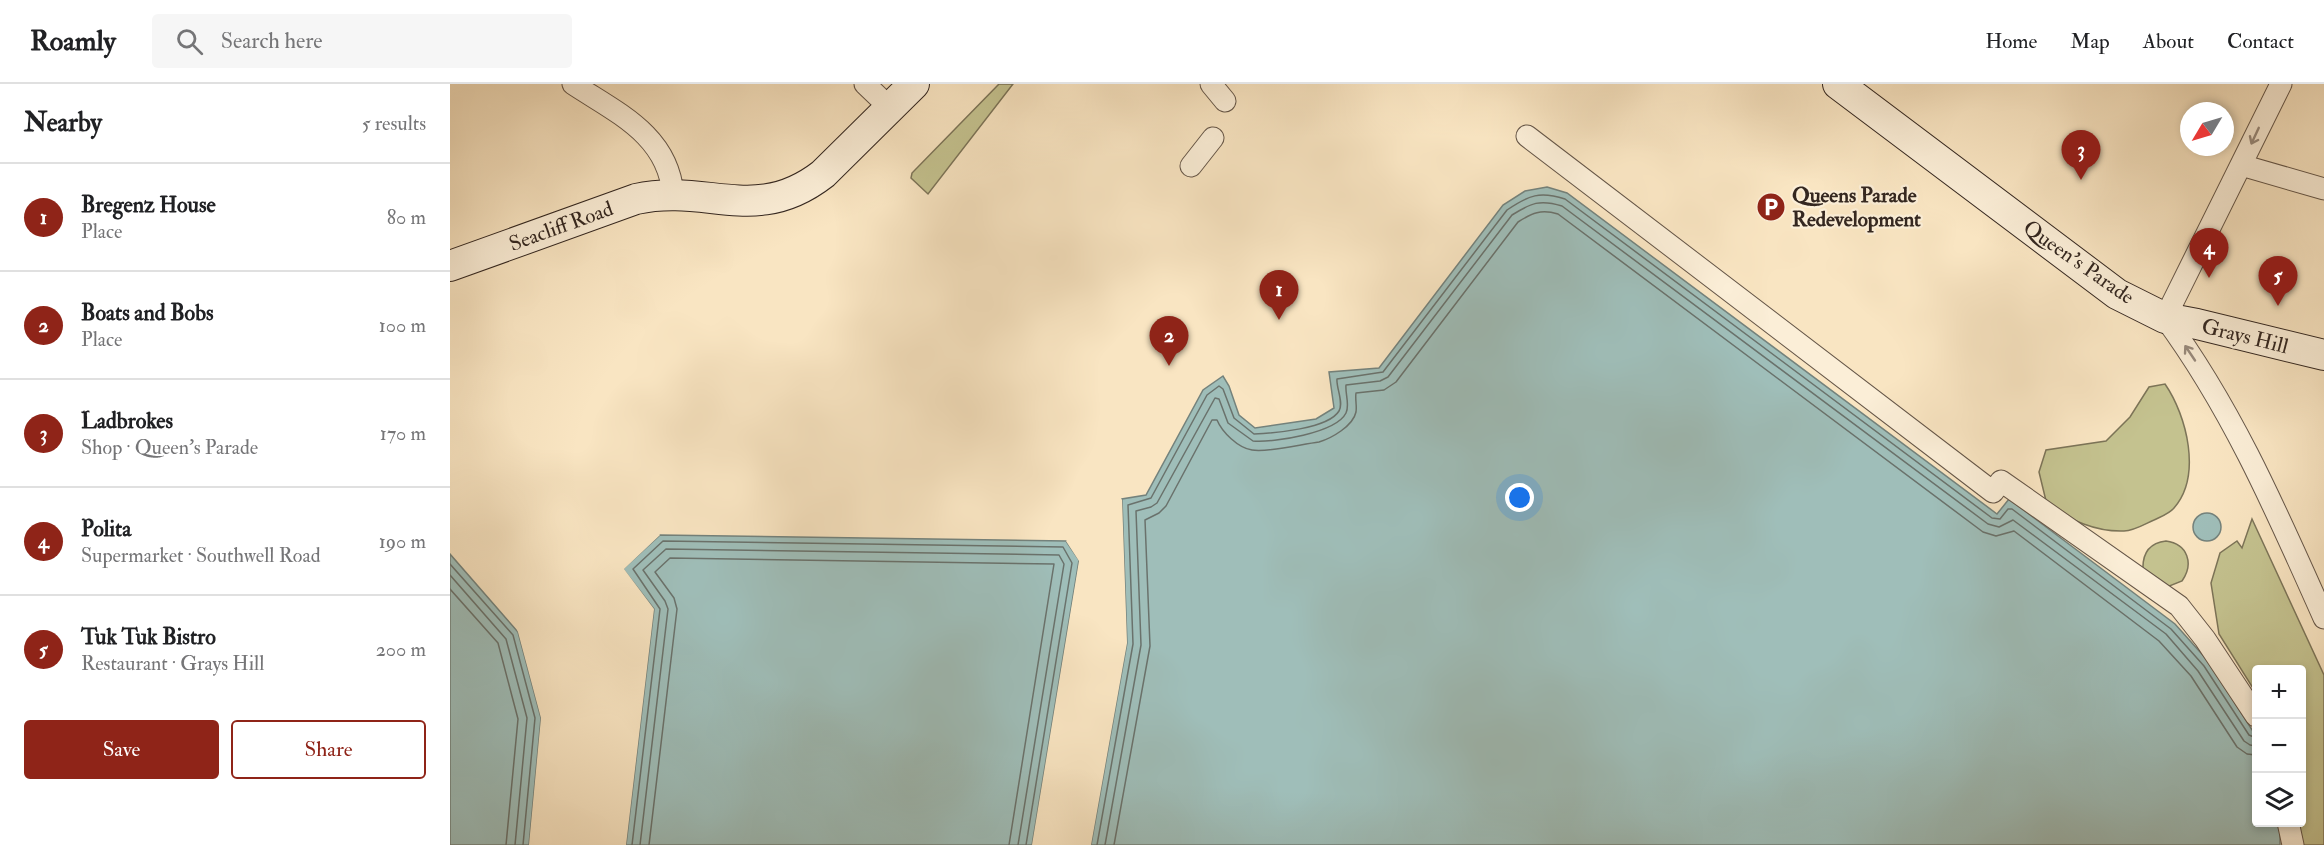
<!DOCTYPE html>
<html lang="en">
<head>
<meta charset="utf-8">
<style>
  :root { --surface:#fff; --page:#f6f6f6; --text:#202124; --muted:#757577; --line:#e0e0e0; --accent:#8f2418 }
  body { margin:0; font-family:"IM FELL Double Pica",serif; background:var(--page); color:var(--text) }
  .controls { position:absolute; right:18px; bottom:18px; display:grid; overflow:hidden; border-radius:6px; box-shadow:0 3px 9px #0003 }
  .controls button { width:54px; height:54px; display:grid; place-items:center; padding:0; border:0; border-bottom:2px solid var(--line); background:var(--surface); color:var(--text); font:30px sans-serif }
  .compass { position:absolute; left:1730px; top:18px; width:54px; height:54px; border-radius:50%; background:var(--surface); box-shadow:0 3px 9px #0003; rotate:232deg }
  .you { position:absolute; left:1070px; top:414px; width:21px; height:21px; margin:-15px; border:4px solid #fff; border-radius:50%; background:#1a73e8; box-shadow:0 0 0 9px #1a73e833 }
  .badge { display:grid; place-items:center; width:39px; height:39px; border-radius:50%; background:var(--accent); color:#fff; font-size:20px; font-weight:700 }
  .pin { position:absolute; translate:-50% -50px; filter:drop-shadow(0 2px 3px #0008) }
  .pin::after { content:''; position:absolute; top:32px; width:21px; height:18px; background:inherit; clip-path:polygon(0 0,100% 0,50% 100%) }
  .list { margin:0; padding:0; list-style:none }
  h2 { display:flex; justify-content:space-between; align-items:center; height:78px; margin:0; padding:0 24px; font-size:26px }
  h2 small { font-size:20px; font-weight:400; color:var(--muted) }
  .list li { display:grid; grid-template-columns:39px 1fr auto; gap:18px; align-items:center; box-sizing:border-box; height:108px; padding:0 24px; border-top:2px solid var(--line) }
  .list b { display:block; font-size:22px; white-space:nowrap }
  .list p { margin:0; font-size:20px; white-space:nowrap; color:var(--muted) }
  .list em { font-size:20px; font-style:normal; color:var(--muted) }
  .actions { display:flex; gap:12px; padding:18px 24px }
  .actions a { flex:1; padding:14px 0; border:2px solid var(--accent); border-radius:6px; text-align:center; font-size:21px; color:var(--accent) }
  .actions .main { background:var(--accent); color:#fff }
  .icon { flex:none; width:33px; height:33px; fill:none; stroke:currentColor; stroke-width:2; stroke-linecap:round; stroke-linejoin:round }
  .map { position:relative; flex:none; width:1874px; height:761px; overflow:hidden }
  header { display:flex; align-items:center; gap:36px; box-sizing:border-box; height:84px; padding:0 30px; background:var(--surface); border-bottom:2px solid var(--line) }
  header strong { font-size:28px }
  nav { display:flex; gap:33px; margin-inline-start:auto; font-size:21px }
  .search { width:420px; height:54px; background:var(--page); display:flex; align-items:center; gap:15px; box-sizing:border-box; padding:0 21px; border-radius:6px; color:var(--muted); font-size:22px }
  main { display:flex }
  aside { flex:1; background:var(--surface) }
  .map>svg:first-child { display:block }
</style>
</head>
<body>
<header>
<strong>Roamly</strong>
<div class="search"><svg class="icon" aria-label="search" viewBox="0 0 24 24"><circle cx="10" cy="10" r="6"/><path d="M15 15l6 6"/></svg>Search here</div>
<nav><a>Home</a><a>Map</a><a>About</a><a>Contact</a></nav>
</header>
<main>
<aside>
<h2>Nearby<small>5 results</small></h2>
<ul class="list">
<li><span class="badge">1</span><div><b>Bregenz House</b><p>Place</p></div><em>80 m</em></li>
<li><span class="badge">2</span><div><b>Boats and Bobs</b><p>Place</p></div><em>100 m</em></li>
<li><span class="badge">3</span><div><b>Ladbrokes</b><p>Shop · Queen's Parade</p></div><em>170 m</em></li>
<li><span class="badge">4</span><div><b>Polita</b><p>Supermarket · Southwell Road</p></div><em>190 m</em></li>
<li><span class="badge">5</span><div><b>Tuk Tuk Bistro</b><p>Restaurant · Grays Hill</p></div><em>200 m</em></li>
</ul>
<div class="actions"><a class="main">Save</a><a>Share</a></div>
</aside>
<div class="map">
<svg width="1874" height="761" viewBox="0 0 1874 761">
  <rect width="100%" height="100%" fill="#f9e5c2"/>
  <filter id="stains"><feTurbulence type="fractalNoise" baseFrequency=".00333" numOctaves="4"/><feColorMatrix values="0 0 0 0 .2 0 0 0 0 .09 0 0 0 0 .02 0 0 0 .5 -.17"/></filter>
  <radialGradient id="worn" r=".72"><stop offset=".6" stop-color="#630" stop-opacity="0"/><stop offset="1" stop-color="#630" stop-opacity=".3"/></radialGradient>
  <path fill="#c4c28f" stroke="#7c7458" stroke-width="1.5" d="M 549,0 L 563,0 L 478,110 L 461,94 L 462,89 Z
    M 1715,300 C 1737,332 1752,392 1724,424 C 1719,430 1710,433 1704,436 C 1695,440 1684,447 1674,447 C 1645,448 1621,436 1597,421 L 1589,388 L 1596,366 L 1656,357 L 1680,333 L 1699,303 Z
    M 1802,435 L 1874,591 L 1874,761 L 1852,761 L 1848,739 L 1852,738 L 1852,586 L 1806,586 L 1806,609 L 1769,550 L 1761,499 L 1770,469 L 1787,457 L 1792,464 Z
    M 1716,457 C 1738,460 1744,480 1732,497 L 1717,503 L 1693,487 C 1692,470 1699,459 1716,457 Z"/>
  <path fill="#9fbeb9" stroke="#74827c" stroke-width="1.5" d="M 1097,103 L 1117,109 L 1547,430 L 1559,415 L 1725,540 L 1759,578 L 1806,652 L 1806,738 L 1828,739 L 1830,749 L 1830,761 L 641,761 L 677,559 L 672,415 L 696,411 L 753,306 L 773,292 L 779,302 L 789,331 L 805,344 L 866,335 L 884,324 L 879,288 L 929,284 L 1053,121 L 1075,107 Z
    M1743 443a14 14 0 1 1 28 0a14 14 0 1 1-28 0Z
    M 210,451 L 616,457 L 629,476 L 582,761 L 176,761 L 204,525 L 173,485 Z
    M 0,470 L 68,548 L 91,634 L 79,761 L 0,761 Z"/>
  <path fill="#f9e5c2" d="M 672,415 L 677,559 L 641,761 L 638,761 L 674,559 L 669,417 Z
    M 208,449 L 210,451 L 174,485 L 204,525 L 176,761 L 173,761 L 201,526 L 171,485 Z
    M 619,455 L 632,477 L 585,761 L 582,761 L 629,477 L 616,457 Z
    M 63,537 L 71,547 L 94,633 L 82,761 L 79,761 L 91,634 L 68,548 Z"/>
  <g fill="none" stroke-linecap="round" stroke-linejoin="round">
    <path stroke="#6a726c" stroke-width="1.5" d="M 0,480 L 63,551 L 85,634 L 73,761
      M 0,491 L 56,555 L 77,634 L 65,761
      M 0,505 L 48,559 L 68,635 L 56,761
      M 182,761 L 210,525 L 183,485 L 213,457 L 613,463 L 622,479 L 576,761
      M 190,761 L 218,525 L 215,517 L 193,486 L 216,465 L 609,471 L 614,480 L 568,761
      M 199,761 L 227,525 L 224,514 L 205,488 L 220,474 L 604,480 L 559,761
      M 647,761 L 683,560 L 678,421 L 701,414 L 757,311 L 769,302 L 773,305 L 784,334 L 804,350 C 824,349 878,345 889,327 C 894,319 886,303 887,295 L 933,288 L 1057,126 C 1079,111 1090,107 1115,115 L 1542,434 L 1550,435 L 1558,425 L 1562,425 L 1721,545 L 1754,582 L 1799,651 L 1806,654
      M 655,761 L 691,561 L 686,427 L 701,423 L 707,419 L 765,314 L 769,315 L 778,339 L 803,357 C 823,359 886,349 896,329 C 900,321 895,310 896,301 L 930,297 L 938,293 L 1062,131 C 1081,119 1090,115 1112,122 L 1538,440 L 1549,443 L 1563,436 L 1716,550 L 1748,587 L 1794,657 L 1800,661 L 1806,662
      M 664,761 L 700,562 L 695,436 L 709,429 L 716,422 L 762,336 L 767,336 C 772,348 788,364 802,366 C 818,369 852,360 869,358 C 882,354 903,342 906,328 C 907,322 905,315 906,309 L 934,306 L 946,298 L 1068,138 C 1082,129 1091,125 1108,130 L 1533,448 L 1546,452 L 1564,447 L 1709,557 L 1741,592 L 1787,663 L 1797,670 L 1806,671"/>
    <g stroke="#655648" stroke-width="23">
      <path id="street" d="M 123,0 C 167,29 218,51 223,110
        M 415,0 L 439,23
        M 761,0 L 775,17
        M 1831,0 L 1715,234 C 1783,326 1828,431 1874,534
        M 1077,52 L 1543,408 L 1551,397 L 1729,522 L 1755,555 L 1806,632
        M 1791,81 L 1874,105
        M 741,82 L 763,54
        M 1838,738 L 1843,761"/>
    </g>
    <g stroke="#342720" stroke-width="32">
      <path id="secondary" d="M 1388,0 L 1667,210 L 1715,234 L 1747,240 L 1874,271
        M 0,182 L 186,115 C 258,99 306,142 373,90 L 464,0"/>
    </g>
    <use href="#street" stroke="#fbeed7" stroke-width="21"/>
    <use href="#secondary" stroke="#fbeed7" stroke-width="30"/>
  </g>
  <defs><path id="oneway-shaft" d="M-6 0H5M1.5-3L5.5 0L1.5 3" fill="none" stroke-width="1.6" stroke-linecap="round" stroke-linejoin="round" transform="scale(1.5)"/></defs>
  <g stroke="#988a7c">
    <use href="#oneway-shaft" transform="translate(1805 52) rotate(115)"/>
    <use href="#oneway-shaft" transform="translate(1740 269) rotate(-124)"/>
  </g>
  <defs>
    <g id="parking-disc" transform="scale(1.5)"><circle r="9.5" fill="#8f2418" stroke="#fbeed7"/><path d="M-3.5-5.5H1a3.5 3.5 0 0 1 0 7H-1V5.5H-3.5ZM-1-3.4V-.6H.8a1.4 1.4 0 0 0 0-2.8Z" fill="#fff"/></g>
  </defs>
  <g fill-rule="evenodd">
    <use href="#parking-disc" x="1321" y="123"/>
  </g>
  <g text-anchor="middle" stroke-width="4.5" stroke-linejoin="round" paint-order="stroke">
    <g font-size="21" font-weight="bold" fill="#342720" stroke="#fbeed7" text-anchor="start">
      <text x="1342" y="118">Queens Parade<tspan x="1342" dy="24">Redevelopment</tspan></text>
    </g>
    <g font-size="21" fill="#342720" stroke="#fbeed7">
      <text transform="translate(111 142) rotate(-20)" y="7">Seacliff Road</text>
      <text transform="translate(1629 178) rotate(35)" y="7">Queen's Parade</text>
      <text transform="translate(1795 252) rotate(14)" y="7">Grays Hill</text>
    </g>
  </g>
  <rect width="100%" height="100%" filter="url(#stains)"/>
  <rect width="100%" height="100%" fill="url(#worn)"/>
</svg>
<div class="controls">
<button>+</button>
<button>−</button>
<button><svg class="icon" aria-label="layers" viewBox="0 0 24 24"><path d="M12 4l9 5-9 5-9-5zM3 14l9 5 9-5"/></svg></button>
</div>
<svg class="compass" viewBox="-18 -18 36 36"><path d="M0-13l5 13h-10z" fill="#e53935"/><path d="M0 13l5-13h-10z" fill="#757577"/></svg>
<div class="you"></div>
<div class="pin badge" style="left:829px;top:236px">1</div>
<div class="pin badge" style="left:719px;top:282px">2</div>
<div class="pin badge" style="left:1631px;top:96px">3</div>
<div class="pin badge" style="left:1759px;top:194px">4</div>
<div class="pin badge" style="left:1828px;top:222px">5</div>
</div>
</main>
</body>
</html>
